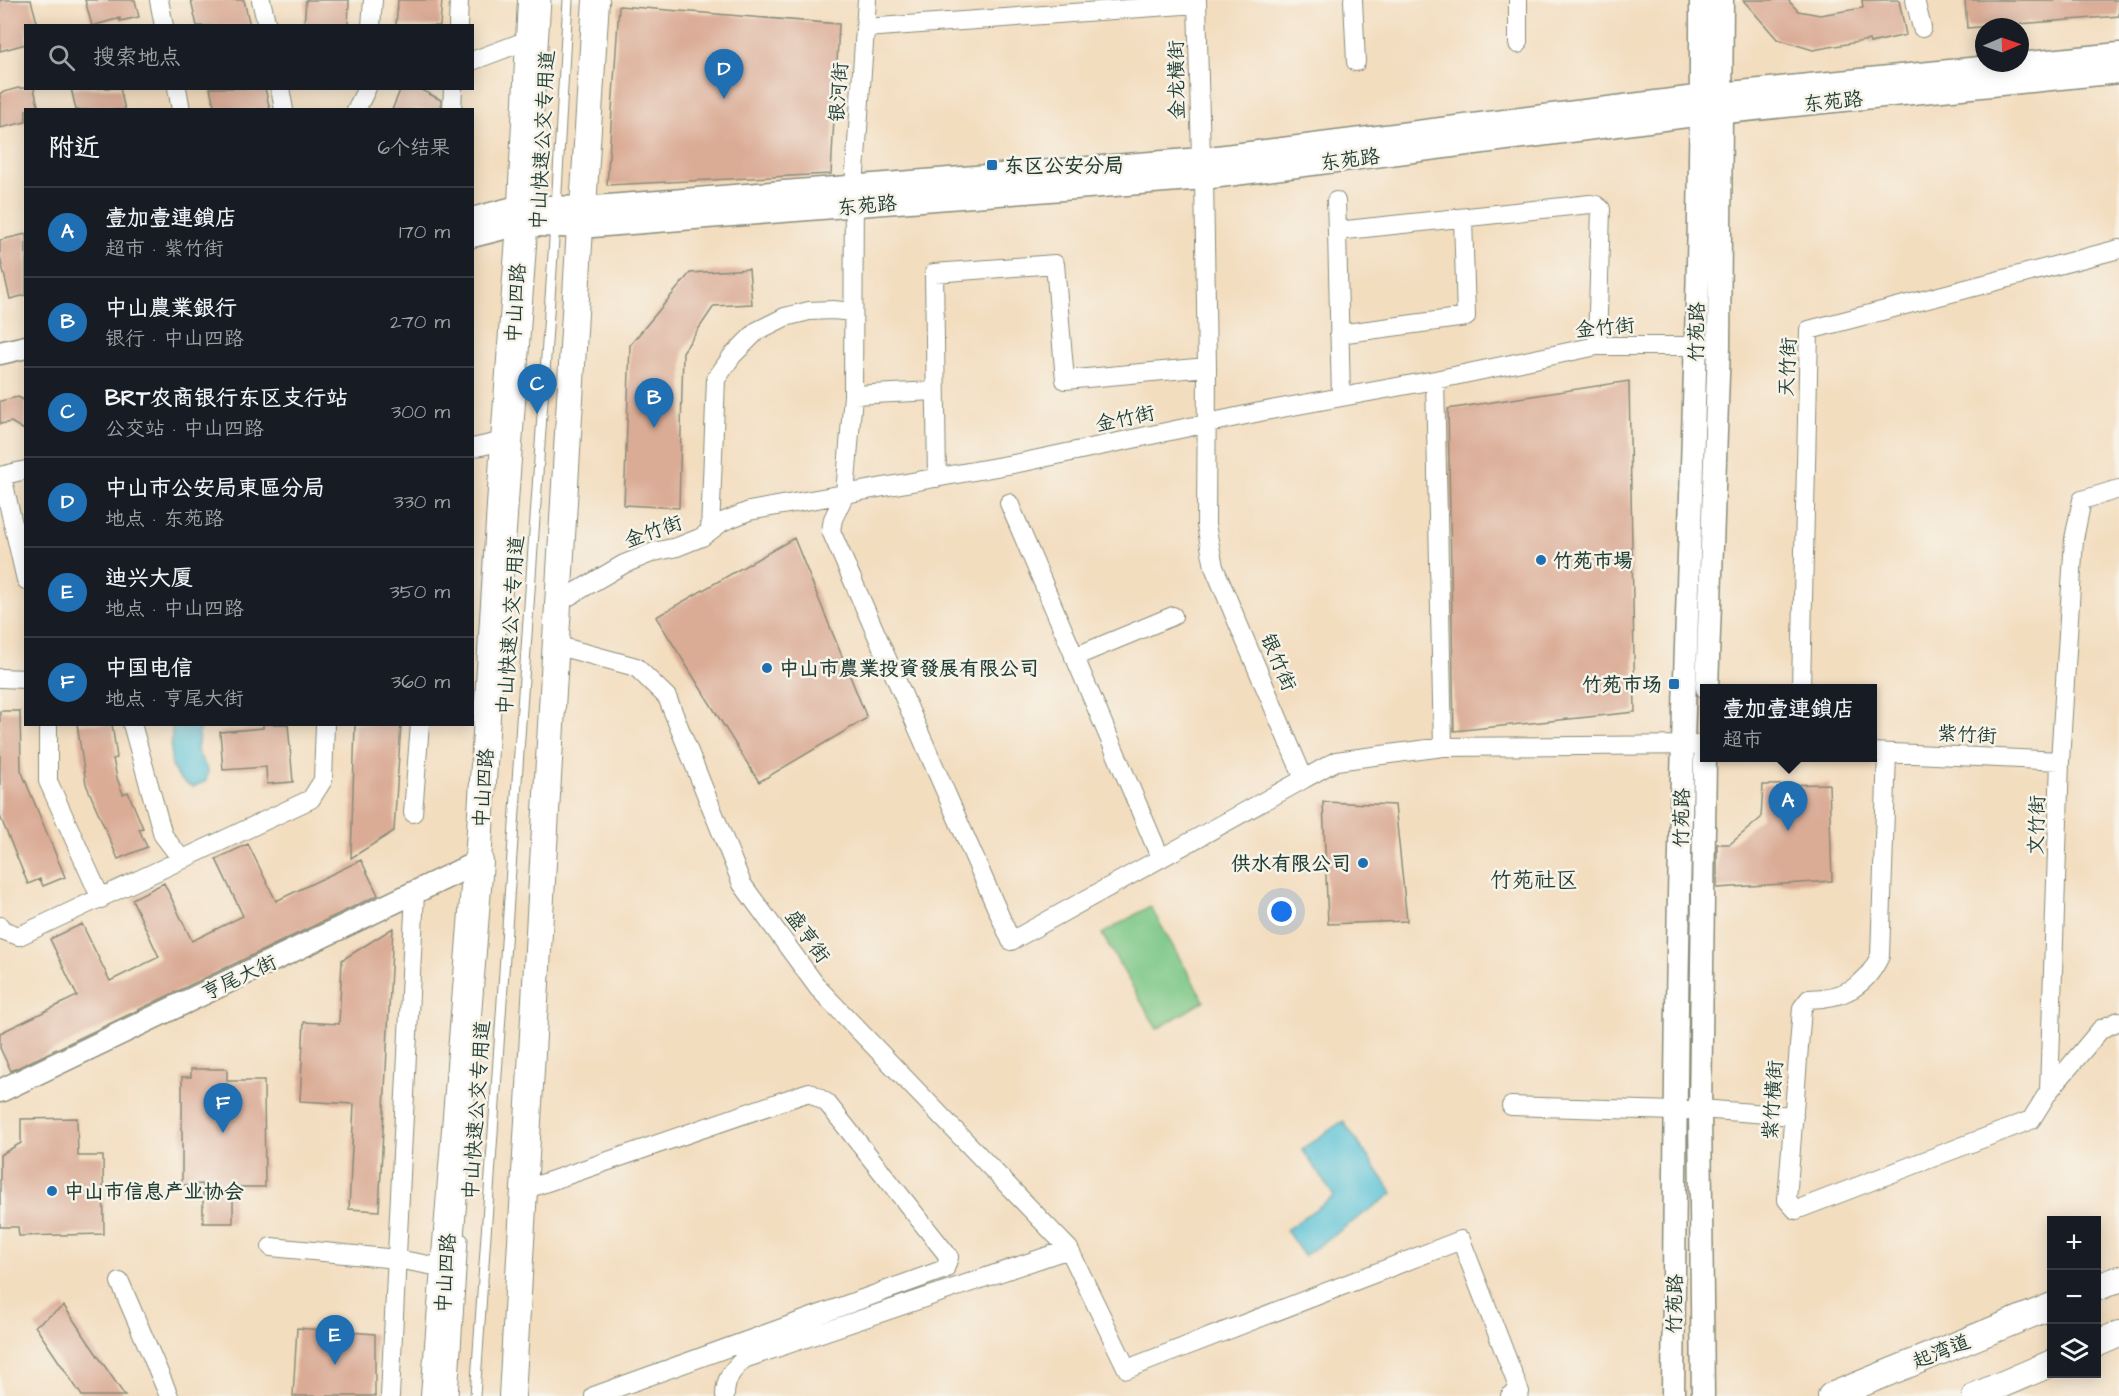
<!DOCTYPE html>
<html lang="zh">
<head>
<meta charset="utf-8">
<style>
  :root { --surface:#171b24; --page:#242831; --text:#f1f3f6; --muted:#9ea1a6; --line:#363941; --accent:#1f6fb2 }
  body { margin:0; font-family:"Architects Daughter","LXGW WenKai TC",sans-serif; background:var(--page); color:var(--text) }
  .controls { position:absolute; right:18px; bottom:18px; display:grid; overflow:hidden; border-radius:0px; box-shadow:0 3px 15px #0003 }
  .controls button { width:54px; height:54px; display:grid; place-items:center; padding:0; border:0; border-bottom:2px solid var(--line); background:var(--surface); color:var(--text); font:30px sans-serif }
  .compass { position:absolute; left:1975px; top:18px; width:54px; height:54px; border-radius:50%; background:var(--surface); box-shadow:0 3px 15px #0003; rotate:88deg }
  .you { position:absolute; left:1282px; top:912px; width:21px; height:21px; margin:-15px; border:4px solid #fff; border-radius:50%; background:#1a73e8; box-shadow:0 0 0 9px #1a73e833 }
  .badge { display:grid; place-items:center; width:39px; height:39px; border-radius:50%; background:var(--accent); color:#fff; font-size:20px; font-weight:700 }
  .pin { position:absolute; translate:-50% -50px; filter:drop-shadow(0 2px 3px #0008) }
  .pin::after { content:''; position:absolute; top:32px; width:21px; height:18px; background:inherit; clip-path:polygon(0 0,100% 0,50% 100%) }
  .popup { position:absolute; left:1700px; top:684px; width:177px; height:78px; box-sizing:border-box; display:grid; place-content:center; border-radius:0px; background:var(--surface); filter:drop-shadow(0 2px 4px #0005); font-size:20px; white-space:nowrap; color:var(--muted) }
  .popup b { font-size:22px; color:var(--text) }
  .popup::after { content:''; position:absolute; left:50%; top:100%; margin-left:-12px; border:12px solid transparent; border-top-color:var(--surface) }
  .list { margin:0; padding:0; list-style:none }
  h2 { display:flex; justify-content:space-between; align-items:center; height:78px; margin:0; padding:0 24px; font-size:26px }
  h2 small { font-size:20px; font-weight:400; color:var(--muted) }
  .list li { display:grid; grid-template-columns:39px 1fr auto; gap:18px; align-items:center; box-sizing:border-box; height:90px; padding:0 24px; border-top:2px solid var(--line) }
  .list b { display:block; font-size:22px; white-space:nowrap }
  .list p { margin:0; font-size:20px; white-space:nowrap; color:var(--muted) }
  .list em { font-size:20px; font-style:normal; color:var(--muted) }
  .icon { flex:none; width:33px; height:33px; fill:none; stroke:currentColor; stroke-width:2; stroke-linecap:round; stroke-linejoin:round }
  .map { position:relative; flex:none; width:2119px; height:1396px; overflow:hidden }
  .search { position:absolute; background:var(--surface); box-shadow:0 3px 15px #0003; left:24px; top:24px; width:450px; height:66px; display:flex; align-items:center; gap:15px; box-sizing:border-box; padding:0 21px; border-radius:0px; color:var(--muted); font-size:22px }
  .panel { position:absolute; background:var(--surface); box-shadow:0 3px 15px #0003; left:24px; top:108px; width:450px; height:618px; border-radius:0px }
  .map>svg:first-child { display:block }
</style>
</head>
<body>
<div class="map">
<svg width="2119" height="1396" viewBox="0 0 2119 1396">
  <rect width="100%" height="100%" fill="#f7f3e8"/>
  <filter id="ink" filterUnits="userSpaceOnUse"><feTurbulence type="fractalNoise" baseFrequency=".0167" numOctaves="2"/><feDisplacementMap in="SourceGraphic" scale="12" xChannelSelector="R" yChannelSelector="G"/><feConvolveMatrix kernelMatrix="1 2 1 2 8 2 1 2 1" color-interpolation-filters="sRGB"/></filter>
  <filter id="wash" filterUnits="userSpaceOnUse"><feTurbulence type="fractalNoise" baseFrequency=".008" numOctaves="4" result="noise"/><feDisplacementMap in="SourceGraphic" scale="24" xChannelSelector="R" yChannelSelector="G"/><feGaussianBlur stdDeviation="1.35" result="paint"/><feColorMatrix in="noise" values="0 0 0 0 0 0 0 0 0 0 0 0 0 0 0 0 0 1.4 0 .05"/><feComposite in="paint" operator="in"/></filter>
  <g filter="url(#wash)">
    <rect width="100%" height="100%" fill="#f3ddbf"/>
    <path fill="#79c685" stroke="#4c825c" stroke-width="1.5" d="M 1150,906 L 1204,1001 L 1157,1029 L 1102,934 Z"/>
    <path fill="#5bc3d8" stroke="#3d8086" stroke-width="1.5" d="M 172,725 L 200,725 L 197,751 L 208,771 L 206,781 L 193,787 C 162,773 173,752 172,725 Z
      M 1343,1121 L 1393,1193 L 1304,1256 L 1286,1230 L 1334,1196 L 1302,1149 Z"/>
    <g id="blocks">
      <path fill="#daab95" d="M 0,0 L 31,0 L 38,26 L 26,26 L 26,44 L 0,51 Z
        M 85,0 L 135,0 L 139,17 L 120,21 L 120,18 L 92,26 Z
        M 191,0 L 244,0 L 250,26 L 197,26 Z
        M 306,0 L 349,0 L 348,26 L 304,26 Z
        M 398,0 L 442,0 L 440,26 L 396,26 Z
        M 1743,0 L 1788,0 L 1798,11 L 1820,15 L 1863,8 L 1862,0 L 1899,0 L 1906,35 L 1870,43 L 1869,40 L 1813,50 L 1777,39 Z
        M 1965,0 L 2119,0 L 2119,16 L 1967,28 Z
        M 619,6 L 839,24 L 831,174 L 607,185 Z
        M 18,88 L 34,88 L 39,110 L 26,110 L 26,122 L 0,128 L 0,93 Z
        M 71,88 L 120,88 L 125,110 L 76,110 Z
        M 210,88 L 265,88 L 270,110 L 215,110 Z
        M 401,88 L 418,88 L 441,100 L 441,110 L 392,110 Z
        M 26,234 L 26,295 L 10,299 L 0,257 L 0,240 Z
        M 749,269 L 752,304 L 714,306 L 683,352 L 679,508 L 624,505 L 630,345 L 690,273 Z
        M 1629,381 L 1635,712 L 1454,731 L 1448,409 Z
        M 18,397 L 26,401 L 26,431 L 11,422 L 0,424 L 0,401 Z
        M 794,538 L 867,718 L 759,782 L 656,617 Z
        M 0,711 L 20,711 L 21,770 L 65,877 L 43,886 L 40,879 L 28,884 L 0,816 Z
        M 77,724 L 112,724 L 117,758 L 113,759 L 117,778 L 123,794 L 128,792 L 143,828 L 139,829 L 147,847 L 118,859 L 86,784 Z
        M 263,724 L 288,724 L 293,782 L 267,784 L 266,767 L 223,770 L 220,732 L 263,728 Z
        M 355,724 L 401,724 L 394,831 L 351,858 Z
        M 1829,784 L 1832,881 L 1717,888 L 1717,844 L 1730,844 L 1761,818 L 1763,785 Z
        M 1323,802 L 1395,805 L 1407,921 L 1328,924 Z
        M 248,844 L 276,901 L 361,860 L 378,895 L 11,1071 L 0,1048 L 0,1033 L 77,996 L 50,939 L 82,924 L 110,981 L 159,957 L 132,899 L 164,883 L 192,941 L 243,916 L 216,859 Z
        M 393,928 L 379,1211 L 349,1209 L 354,1104 L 300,1101 L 304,1022 L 339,1024 L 342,960 Z
        M 191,1069 L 227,1069 L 227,1081 L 264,1081 L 265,1187 L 233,1187 L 233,1223 L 203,1223 L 203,1184 L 182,1185 L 182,1077 L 191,1077 Z
        M 77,1118 L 78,1156 L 103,1156 L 104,1234 L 19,1236 L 18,1227 L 0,1227 L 0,1155 L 21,1143 L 21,1119 Z
        M 64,1306 L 125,1396 L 82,1396 L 35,1326 Z
        M 297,1328 L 375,1334 L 375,1396 L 293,1396 Z"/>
    </g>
  </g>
  <g filter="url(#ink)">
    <use href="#blocks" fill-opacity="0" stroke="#898d7a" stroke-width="1.5"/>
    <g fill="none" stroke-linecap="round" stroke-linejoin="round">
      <g stroke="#898d7a" stroke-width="11">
        <path id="service" d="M 536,153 L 546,0
          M 556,208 L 568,0
          M 505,623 L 533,224
          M 453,1396 L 463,1239
          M 475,1396 L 555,225"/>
      </g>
      <g stroke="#898d7a" stroke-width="20">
        <path id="minor" d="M 159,0 L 164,26
          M 261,0 L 267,26
          M 867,0 L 854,186 L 853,395 L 845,494 L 833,519 L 831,531 L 1011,941 L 1304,779
          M 1197,0 L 1201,159 L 1204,178 L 1207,367 L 1206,525 L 1214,567 L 1304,779 L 1336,761 L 1443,747 L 1704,745
          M 1353,0 L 1356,62
          M 1518,0 L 1518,44
          M 1915,0 L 1922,28
          M 371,26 L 373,0
          M 458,26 L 459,0
          M 865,28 L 1197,4
          M 472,61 L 528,40
          M 177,88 L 181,110
          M 280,88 L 284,110
          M 356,110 L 367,88
          M 452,110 L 453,88
          M 1336,201 L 1337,231 L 1590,204 L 1596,205 L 1601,209 L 1597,346
          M 1337,231 L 1341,397
          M 1339,334 L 1466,317 L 1463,218
          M 1435,380 L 1443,747
          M 853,395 L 934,391
          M 472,448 L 504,441
          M 0,476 L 26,470
          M 2,476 L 26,580
          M 937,478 L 934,273 L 1055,264 L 1065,380 L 1207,367
          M 2119,489 L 2082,500 L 2074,539 L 2060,761 L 2049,1091 L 2101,1029 L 2119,1021
          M 1009,503 L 1160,857
          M 710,531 L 716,379 L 732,356 L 757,331 L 785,317 L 809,311 L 833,310 L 853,312
          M 559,602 L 624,564 L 654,552 L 677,547 L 702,537 L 722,522 L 749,511 L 1024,462 L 1260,412 L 1435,380 L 1597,346 L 1719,346
          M 555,645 L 636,667 L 667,697 L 742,884 L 818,988 L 1069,1249 L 1127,1369 L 1461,1240 L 1520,1392 L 1510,1396
          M 1074,657 L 1173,616
          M 0,678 L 26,679
          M 1801,688 L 1809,330 L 2119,249
          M 48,724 L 48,781 L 101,899
          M 132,724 L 163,835 L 182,860
          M 1872,752 L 2060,761
          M 1887,753 L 1880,956 C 1865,988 1843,998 1809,999 L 1802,1008 L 1787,1200 L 1796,1210 L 2031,1120 L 2049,1091
          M 413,813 L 420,724
          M 0,926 L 2,930 L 19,936 L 311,799 L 323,780 L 325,724
          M 1511,1106 L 1675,1111 L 1700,1109 L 1794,1116
          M 524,1190 L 809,1092 L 827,1103 L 949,1257 L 945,1269 L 594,1396
          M 271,1247 L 397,1259 L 445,1268
          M 120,1282 L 169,1396
          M 390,1396 L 415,893
          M 725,1396 C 725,1379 732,1370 744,1359 L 1069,1249"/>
      </g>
      <g stroke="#898d7a" stroke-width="25">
        <path id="tertiary" d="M 472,219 L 521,206 L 583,208 L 1201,159 L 1720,94 L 2119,54
          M 472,236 L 520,224 L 580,227 L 1204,178 L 1687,116 L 2119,72
          M 0,353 L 26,347
          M 1707,688 L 1719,346 L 1722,0
          M 0,1091 L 478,862
          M 1673,1396 C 1675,1179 1676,961 1683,744 C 1690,496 1702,248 1701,0
          M 1703,1396 L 1700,1109 L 1705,758"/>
      </g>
      <g stroke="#898d7a" stroke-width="28">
        <path id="secondary" d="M 478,862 L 504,441 L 520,224 L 531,0
          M 2096,1288 L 2119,1279
          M 2096,1344 L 2119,1334
          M 512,1396 L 580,227 L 583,208 L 596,0
          M 1831,1396 L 2052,1306
          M 1975,1396 L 2052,1363"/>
      </g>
      <g stroke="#898d7a" stroke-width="32">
        <path id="primary" d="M 436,1396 L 478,862"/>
      </g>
      <use href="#service" stroke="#fff" stroke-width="9"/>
      <use href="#minor" stroke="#fff" stroke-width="18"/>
      <use href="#tertiary" stroke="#fff" stroke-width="22"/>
      <use href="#secondary" stroke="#fff" stroke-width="26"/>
      <use href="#primary" stroke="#fff" stroke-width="30"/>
    </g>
  </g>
  <g fill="#1f6fb2" stroke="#f7f3e8" stroke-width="2">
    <rect x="986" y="159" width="12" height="12" rx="3"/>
    <circle cx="1541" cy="560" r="6"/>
    <circle cx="767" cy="668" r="6"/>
    <rect x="1668" y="678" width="12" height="12" rx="3"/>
    <circle cx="1363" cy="863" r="6"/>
    <circle cx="52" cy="1191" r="6"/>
  </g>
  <g text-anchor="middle" stroke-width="5" stroke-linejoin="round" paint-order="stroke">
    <g font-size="20" fill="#1f3d34" stroke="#f7f3e8">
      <text transform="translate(1176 80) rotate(-91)" y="7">金龙横街</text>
      <text transform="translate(838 92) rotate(-86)" y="7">银河街</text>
      <text transform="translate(1833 101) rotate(-6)" y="7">东苑路</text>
      <text transform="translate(542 140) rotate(-87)" y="7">中山快速公交专用道</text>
      <text transform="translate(1350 159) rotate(-7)" y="7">东苑路</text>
      <text transform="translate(867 205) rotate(-5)" y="7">东苑路</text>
      <text transform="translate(515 303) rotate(-86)" y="7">中山四路</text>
      <text transform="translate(1605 327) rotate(-5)" y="7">金竹街</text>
      <text transform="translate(1696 332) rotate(-89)" y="7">竹苑路</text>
      <text transform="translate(1787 367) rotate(-87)" y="7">天竹街</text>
      <text transform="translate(1125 418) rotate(-12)" y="7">金竹街</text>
      <text transform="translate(653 531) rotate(-19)" y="7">金竹街</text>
      <text transform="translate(510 625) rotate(-86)" y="7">中山快速公交专用道</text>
      <text transform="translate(1279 662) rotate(67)" y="7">银竹街</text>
      <text transform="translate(1967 734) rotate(3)" y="7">紫竹街</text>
      <text transform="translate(483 788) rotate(-86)" y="7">中山四路</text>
      <text transform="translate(1681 818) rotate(-89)" y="7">竹苑路</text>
      <text transform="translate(2036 825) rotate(-88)" y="7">文竹街</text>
      <text transform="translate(808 936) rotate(54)" y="7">盛亨街</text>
      <text transform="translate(239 977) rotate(-25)" y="7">亨尾大街</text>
      <text transform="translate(1772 1100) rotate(-86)" y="7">紫竹横街</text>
      <text transform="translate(476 1110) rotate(-86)" y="7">中山快速公交专用道</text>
      <text transform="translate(445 1273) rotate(-86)" y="7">中山四路</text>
      <text transform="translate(1674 1304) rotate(-89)" y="7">竹苑路</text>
      <text transform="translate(1941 1351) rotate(-22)" y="7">起湾道</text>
    </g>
    <g font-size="20" font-weight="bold" fill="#1f3d34" stroke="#f7f3e8" text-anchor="start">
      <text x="1004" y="172">东区公安分局</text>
      <text x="1553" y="567">竹苑市場</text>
      <text x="779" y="675">中山市農業投資發展有限公司</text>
      <text x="1662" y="691" text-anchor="end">竹苑市场</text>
      <text x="1351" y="870" text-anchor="end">供水有限公司</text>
      <text x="64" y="1198">中山市信息产业协会</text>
    </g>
    <g font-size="22" fill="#1f3d34" stroke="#f7f3e8">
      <text x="1534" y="887">竹苑社区</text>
    </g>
  </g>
</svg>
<div class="controls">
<button>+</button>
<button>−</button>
<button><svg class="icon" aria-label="layers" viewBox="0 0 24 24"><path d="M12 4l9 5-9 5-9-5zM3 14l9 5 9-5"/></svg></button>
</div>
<svg class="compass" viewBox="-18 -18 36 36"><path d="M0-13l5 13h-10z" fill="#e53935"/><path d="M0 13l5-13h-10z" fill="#9ea1a6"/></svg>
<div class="you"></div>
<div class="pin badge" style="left:1788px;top:831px">A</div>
<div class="popup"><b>壹加壹連鎖店</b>超市</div>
<div class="pin badge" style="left:654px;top:428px">B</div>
<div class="pin badge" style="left:537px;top:414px">C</div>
<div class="pin badge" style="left:724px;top:99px">D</div>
<div class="pin badge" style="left:335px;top:1365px">E</div>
<div class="pin badge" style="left:223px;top:1133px">F</div>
<div class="search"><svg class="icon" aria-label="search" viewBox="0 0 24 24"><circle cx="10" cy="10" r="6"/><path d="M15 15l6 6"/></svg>搜索地点</div>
<section class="panel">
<h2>附近<small>6个结果</small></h2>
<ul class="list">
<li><span class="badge">A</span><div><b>壹加壹連鎖店</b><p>超市 · 紫竹街</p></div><em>170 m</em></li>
<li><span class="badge">B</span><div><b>中山農業銀行</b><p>银行 · 中山四路</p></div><em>270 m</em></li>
<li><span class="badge">C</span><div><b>BRT农商银行东区支行站</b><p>公交站 · 中山四路</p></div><em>300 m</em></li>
<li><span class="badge">D</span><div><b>中山市公安局東區分局</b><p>地点 · 东苑路</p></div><em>330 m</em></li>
<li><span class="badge">E</span><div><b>迪兴大厦</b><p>地点 · 中山四路</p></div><em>350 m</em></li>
<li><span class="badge">F</span><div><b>中国电信</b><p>地点 · 亨尾大街</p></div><em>360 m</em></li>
</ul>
</section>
</div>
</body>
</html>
